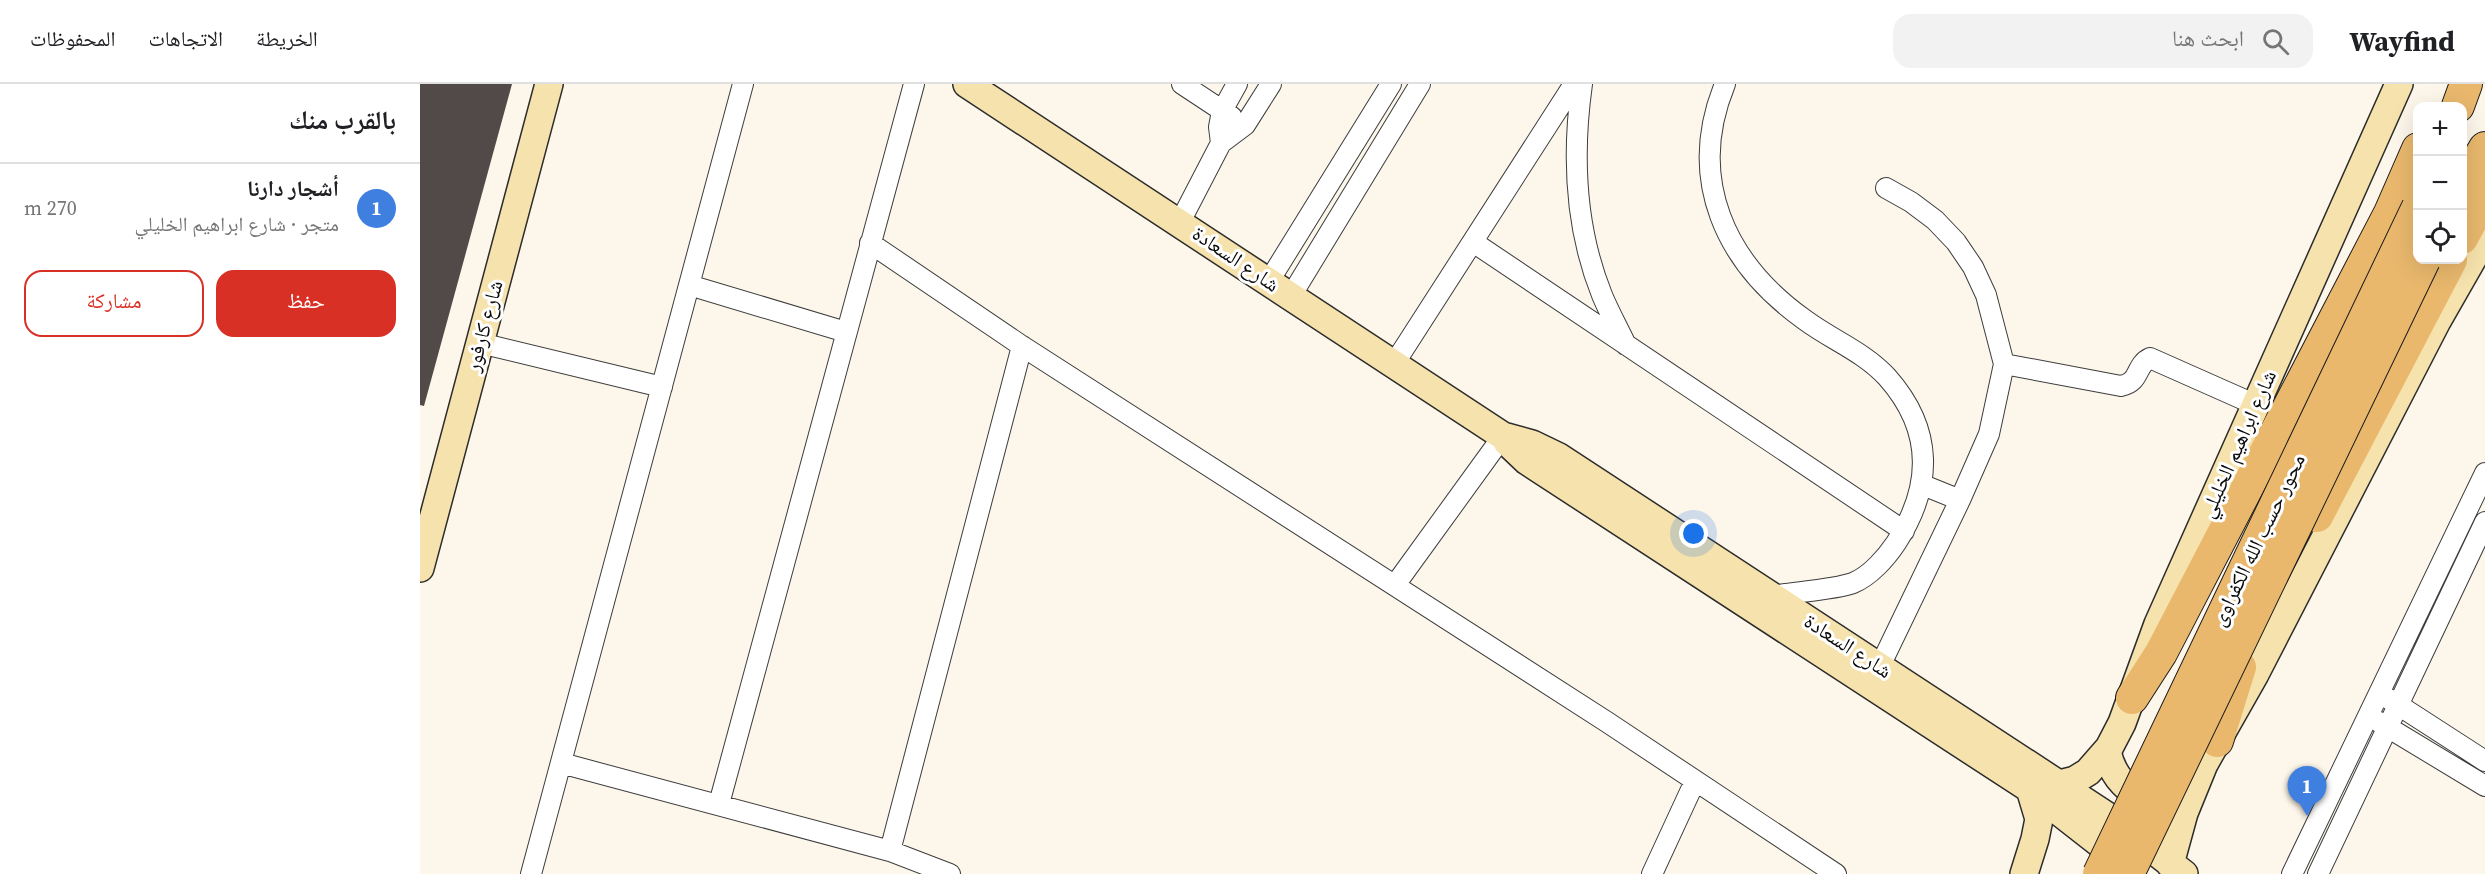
<!DOCTYPE html>
<html lang="ar">
<head>
<meta charset="utf-8">
<style>
  :root { --surface:#fff; --page:#f2f2f2; --text:#202124; --muted:#757577; --line:#e0e0e0; --accent:#d93025 }
  body { margin:0; font-family:"Source Serif 4","Noto Naskh Arabic",serif; background:var(--page); color:var(--text); direction:rtl }
  .controls { position:absolute; right:18px; top:18px; display:grid; overflow:hidden; border-radius:12px; box-shadow:0 6px 24px #0002 }
  .controls button { width:54px; height:54px; display:grid; place-items:center; padding:0; border:0; border-bottom:2px solid var(--line); background:var(--surface); color:var(--text); font:30px sans-serif }
  .you { position:absolute; left:1274px; top:450px; width:21px; height:21px; margin:-15px; border:4px solid #fff; border-radius:50%; background:#1a73e8; box-shadow:0 0 0 9px #1a73e833 }
  .badge { display:grid; place-items:center; width:39px; height:39px; border-radius:50%; background:var(--accent); color:#fff; font-size:20px; font-weight:700 }
  .pin { position:absolute; translate:-50% -50px; filter:drop-shadow(0 2px 3px #0008) }
  .pin::after { content:''; position:absolute; top:32px; width:21px; height:18px; background:inherit; clip-path:polygon(0 0,100% 0,50% 100%) }
  .list { margin:0; padding:0; list-style:none }
  h2 { display:flex; justify-content:space-between; align-items:center; height:78px; margin:0; padding:0 24px; font-size:26px }
  h2 small { font-size:20px; font-weight:400; color:var(--muted) }
  .list li { display:grid; grid-template-columns:39px 1fr auto; gap:18px; align-items:center; box-sizing:border-box; height:90px; padding:0 24px; border-top:2px solid var(--line) }
  .list b { display:block; font-size:22px; white-space:nowrap }
  .list p { margin:0; font-size:20px; white-space:nowrap; color:var(--muted) }
  .list em { font-size:20px; font-style:normal; color:var(--muted) }
  .actions { display:flex; gap:12px; padding:18px 24px }
  .actions a { flex:1; padding:14px 0; border:2px solid var(--accent); border-radius:18px; text-align:center; font-size:21px; color:var(--accent) }
  .actions .main { background:var(--accent); color:#fff }
  .icon { flex:none; width:33px; height:33px; fill:none; stroke:currentColor; stroke-width:2; stroke-linecap:round; stroke-linejoin:round }
  .map { position:relative; flex:none; width:2065px; height:790px; overflow:hidden; direction:ltr }
  header { display:flex; align-items:center; gap:36px; box-sizing:border-box; height:84px; padding:0 30px; background:var(--surface); border-bottom:2px solid var(--line) }
  header strong { font-size:28px }
  nav { display:flex; gap:33px; margin-inline-start:auto; font-size:21px }
  .search { width:420px; height:54px; background:var(--page); display:flex; align-items:center; gap:15px; box-sizing:border-box; padding:0 21px; border-radius:18px; color:var(--muted); font-size:22px }
  main { display:flex }
  aside { flex:1; background:var(--surface) }
  .map>svg:first-child { display:block }
</style>
</head>
<body>
<header>
<strong>Wayfind</strong>
<div class="search"><svg class="icon" aria-label="search" viewBox="0 0 24 24"><circle cx="10" cy="10" r="6"/><path d="M15 15l6 6"/></svg>ابحث هنا</div>
<nav><a>الخريطة</a><a>الاتجاهات</a><a>المحفوظات</a></nav>
</header>
<main>
<div class="map">
<svg width="2065" height="790" viewBox="0 0 2065 790">
  <rect width="100%" height="100%" fill="#fdf6ea"/>
  <path fill="#514a48" d="M 0,0 L 92,0 L 4,322 L 0,321 Z"/>
  <g fill="none" stroke-linecap="round" stroke-linejoin="round">
    <g stroke="#3d3d3d" stroke-width="22">
      <path id="street" d="M 762,0 L 812,33
        M 1162,0 C 1152,71 1155,144 1182,211 C 1189,228 1198,244 1206,261
        M 1305,0 C 1266,95 1305,179 1385,236 C 1412,256 1444,268 1467,293 C 1514,346 1513,402 1476,459 C 1466,474 1450,492 1433,499 C 1413,506 1374,508 1352,512
        M 801,59 L 825,41 L 851,0
        M 760,138 L 801,59 L 799,43 L 802,27 L 817,0
        M 1053,158 L 1484,447
        M 450,159 L 602,262 L 1187,638 L 1416,790
        M 849,197 L 971,0
        M 269,201 L 426,248
        M 871,212 L 1000,0
        M 60,259 L 242,303
        M 974,280 L 1154,0
        M 1584,280 L 1701,302 C 1721,298 1715,281 1730,274 L 1836,321
        M 1503,401 L 1540,416
        M 975,501 L 1083,352
        M 1460,582 L 1540,416 L 1569,350 L 1584,280 L 1566,211 L 1553,183 L 1536,158 L 1515,136 L 1491,118 L 1466,104
        M 1969,615 L 2065,677
        M 1959,638 L 2065,702
        M 141,679 L 470,767 L 530,790
        M 299,720 L 494,0
        M 470,767 L 602,262
        M 111,790 L 323,0
        M 1232,790 L 1275,697
        M 1872,790 L 2065,389
        M 1898,790 L 2065,438"/>
    </g>
    <g stroke="#2c2c2c" stroke-width="30">
      <path id="secondary" d="M 547,0 L 1083,352 L 1112,360 L 1139,373 L 1704,743 L 1764,790
        M 1087,358 L 1107,377 L 1610,705 L 1706,780
        M 0,484 L 129,0
        M 1687,667 C 1692,692 1709,712 1735,715
        M 1639,700 L 1655,696 L 1668,688 L 1689,664 L 1702,639 L 1738,540 L 1979,0
        M 1750,780 L 1764,729 L 1784,680 L 1835,590 L 2017,237 L 2065,153
        M 1604,790 L 1615,755 L 1619,735 L 1610,705"/>
    </g>
    <g stroke="#1b1b1b" stroke-width="34">
      <path id="primary" d="M 2038,22 L 2046,0
        M 2042,103 L 2065,64
        M 2042,154 L 2065,112
        M 1897,432 L 2031,176
        M 1712,614 L 1741,569 L 1970,129 L 1998,65
        M 1797,657 L 1820,583"/>
    </g>
    <use href="#street" stroke="#fff" stroke-width="20"/>
    <use href="#secondary" stroke="#f6e2ac" stroke-width="27"/>
    <use href="#primary" stroke="#e9b86d" stroke-width="32"/>
    <g stroke="#1b1b1b" stroke-width="34" stroke-linecap="butt">
      <path id="primary-bridge" d="M 1679,790 L 1998,123
        M 1708,790 L 2004,176"/>
    </g>
    <use href="#primary-bridge" stroke="#e9b86d" stroke-width="32"/>
  </g>
  <g text-anchor="middle" stroke-width="6" stroke-linejoin="round" paint-order="stroke">
    <g font-size="21" fill="#0a0a0a" stroke="#fff">
      <text transform="translate(816 175) rotate(34)" y="7">شارع السعادة</text>
      <text transform="translate(64 242) rotate(-75)" y="7">شارع كارفور</text>
      <text transform="translate(1818 360) rotate(-66)" y="7">شارع ابراهيم الخليلي</text>
      <text transform="translate(1838 456) rotate(-64)" y="7">محور حسب الله الكفراوى</text>
      <text transform="translate(1428 562) rotate(33)" y="7">شارع السعادة</text>
    </g>
  </g>
</svg>
<div class="controls">
<button>+</button>
<button>−</button>
<button><svg class="icon" aria-label="locate" viewBox="0 0 24 24"><circle cx="12" cy="12" r="6"/><path d="M12 2v4M12 18v4M2 12h4M18 12h4"/></svg></button>
</div>
<div class="you"></div>
<div class="pin badge" style="left:1887px;top:732px;background:#3f7fe0">1</div>
</div>
<aside>
<h2>بالقرب منك<small></small></h2>
<ul class="list">
<li><span class="badge" style="background:#3f7fe0">1</span><div><b>أشجار دارنا</b><p>متجر · شارع ابراهيم الخليلي</p></div><em>270 m</em></li>
</ul>
<div class="actions"><a class="main">حفظ</a><a>مشاركة</a></div>
</aside>
</main>
</body>
</html>
